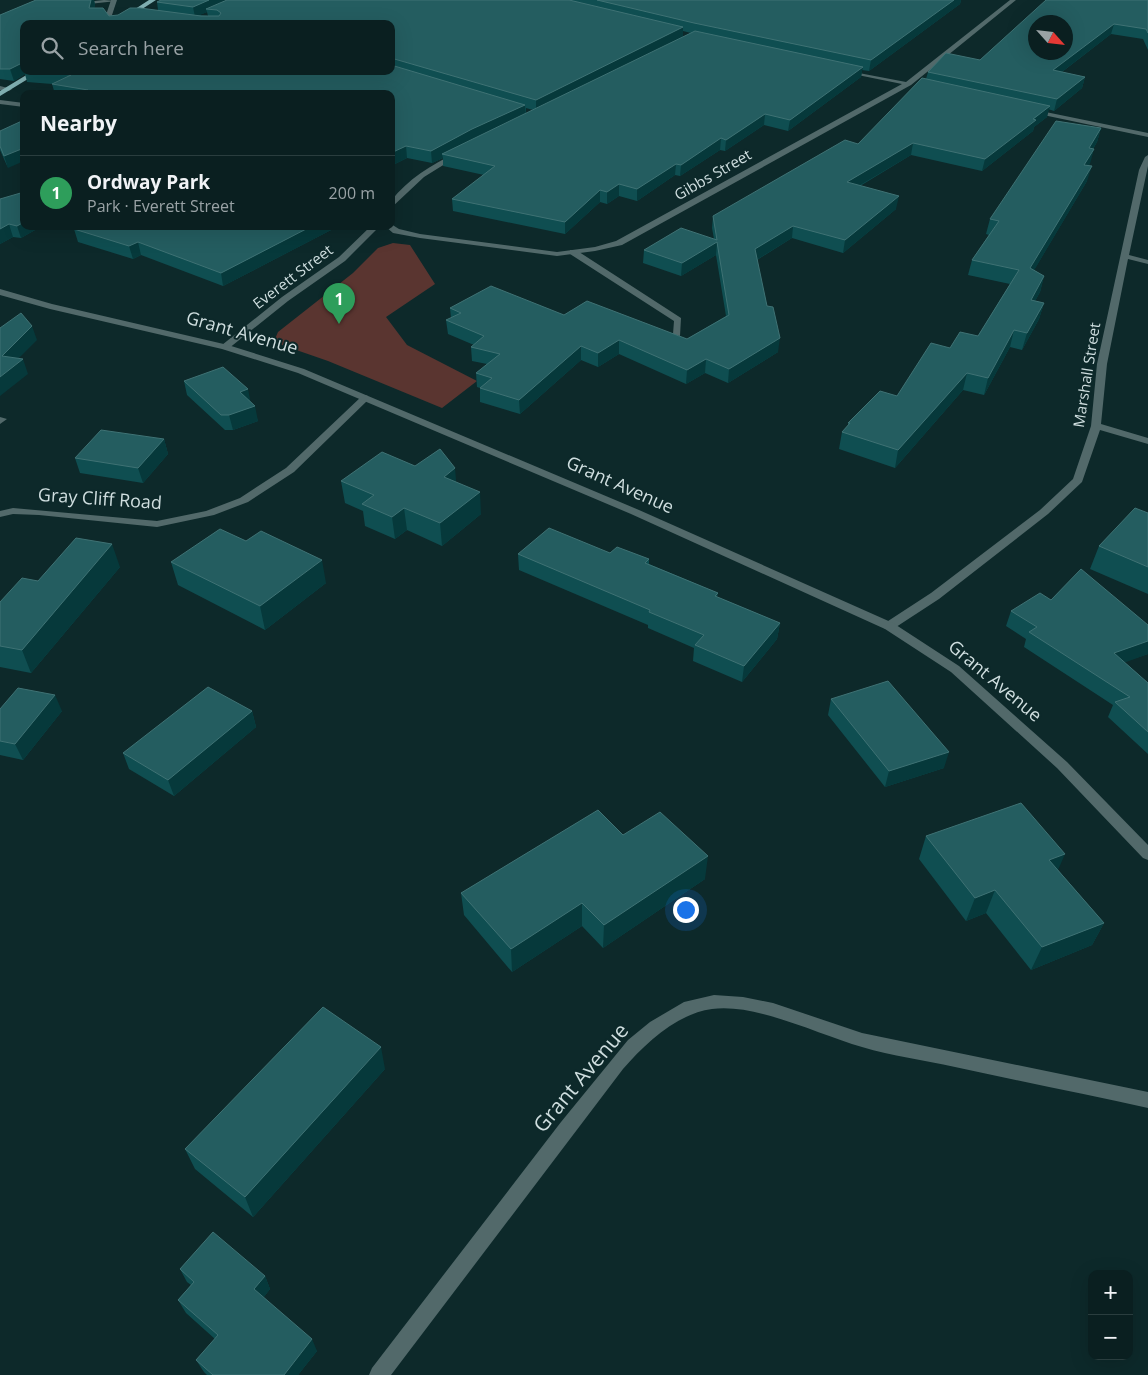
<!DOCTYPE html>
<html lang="en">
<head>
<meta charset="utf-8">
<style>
  :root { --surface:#0a1f20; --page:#182c2d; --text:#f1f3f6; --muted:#99a2a5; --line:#2a3d3e; --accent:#f59d8f }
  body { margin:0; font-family:"Open Sans",sans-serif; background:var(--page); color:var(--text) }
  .controls { position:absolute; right:15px; bottom:15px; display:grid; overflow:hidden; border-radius:10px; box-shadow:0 5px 20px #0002 }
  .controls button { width:45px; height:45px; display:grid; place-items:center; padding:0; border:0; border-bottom:1px solid var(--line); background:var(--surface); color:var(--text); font:25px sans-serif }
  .compass { position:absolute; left:1028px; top:15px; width:45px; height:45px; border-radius:50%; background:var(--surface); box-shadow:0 5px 20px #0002; rotate:117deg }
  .you { position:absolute; left:685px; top:909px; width:18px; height:18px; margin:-12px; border:4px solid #fff; border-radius:50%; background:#1a73e8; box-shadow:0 0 0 8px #1a73e833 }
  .badge { display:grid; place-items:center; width:32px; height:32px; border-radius:50%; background:var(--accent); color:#fff; font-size:16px; font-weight:700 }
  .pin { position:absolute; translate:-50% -41px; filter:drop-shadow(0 1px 2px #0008) }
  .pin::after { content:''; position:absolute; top:26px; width:18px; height:15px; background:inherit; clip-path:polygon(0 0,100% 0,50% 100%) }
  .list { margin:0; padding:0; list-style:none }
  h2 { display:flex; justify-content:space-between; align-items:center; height:65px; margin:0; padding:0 20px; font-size:21px }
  h2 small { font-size:16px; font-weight:400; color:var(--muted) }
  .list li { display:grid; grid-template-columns:32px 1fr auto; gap:15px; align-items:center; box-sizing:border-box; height:75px; padding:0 20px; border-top:1px solid var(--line) }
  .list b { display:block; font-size:19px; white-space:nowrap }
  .list p { margin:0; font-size:16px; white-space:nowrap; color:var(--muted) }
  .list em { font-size:16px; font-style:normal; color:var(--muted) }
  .icon { flex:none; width:28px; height:28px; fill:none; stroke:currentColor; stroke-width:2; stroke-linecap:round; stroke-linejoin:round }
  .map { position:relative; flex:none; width:1148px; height:1375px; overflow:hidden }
  .search { position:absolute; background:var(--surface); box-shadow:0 5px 20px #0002; left:20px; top:20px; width:375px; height:55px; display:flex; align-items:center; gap:12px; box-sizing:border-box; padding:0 18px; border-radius:10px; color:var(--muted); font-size:19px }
  .panel { position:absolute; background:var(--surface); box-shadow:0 5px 20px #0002; left:20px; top:90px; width:375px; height:140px; border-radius:10px }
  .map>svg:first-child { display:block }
</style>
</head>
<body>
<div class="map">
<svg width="1148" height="1375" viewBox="0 0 1148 1375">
  <rect width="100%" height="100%" fill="#0d292a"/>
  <path fill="#5a3530" d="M 393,243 L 410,245 L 435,284 L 386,317 L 407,345 L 477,381 L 442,408 L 328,361 L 279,344 L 275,339 L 278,332 L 353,273 L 378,248 Z"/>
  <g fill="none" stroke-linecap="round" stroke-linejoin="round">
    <path fill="#52696a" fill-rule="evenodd" d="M 104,0 L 117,1 L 79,5 L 76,3 Z
      M 0,86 L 12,89 L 9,91 L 0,90 Z
      M 570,250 L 576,250 L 681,318 L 680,336 L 673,334 L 674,321 L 570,254 Z
      M 0,417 L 7,419 L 0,424 Z"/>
    <path fill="#52696a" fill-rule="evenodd" d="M 111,0 L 117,0 L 112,15 L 117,24 L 111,24 L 106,15 Z
      M 1010,0 L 1016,0 L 911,85 L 622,245 L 595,251 L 557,256 L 420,238 L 393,233 L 385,226 L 391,226 L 391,224 L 399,229 L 420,234 L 557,252 L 595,247 L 616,241 L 902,84 L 843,72 L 843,70 L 906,82 Z
      M 0,100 L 24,103 L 24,107 L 0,104 Z
      M 1031,109 L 1148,133 L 1148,137 L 1029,112 L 1029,110 Z
      M 456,153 L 461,154 L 424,177 L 391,208 L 391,201 C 408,179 431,165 456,153 Z
      M 1148,155 L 1148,166 L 1129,255 L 1148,260 L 1148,264 L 1128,259 L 1107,364 L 1101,424 L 1148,438 L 1148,444 L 1100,430 L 1082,482 L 1048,514 L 939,599 L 893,629 L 885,629 L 883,626 L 885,623 L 931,593 L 1040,510 L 1073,479 L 1091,426 L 1097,364 L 1139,170 L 1145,157 Z
      M 371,226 L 380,226 L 345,261 L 288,301 L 228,349 L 222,349 L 222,345 L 282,297 L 339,257 Z
      M 365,395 L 368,396 L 368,400 L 294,472 L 248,502 L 214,515 L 157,527 L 39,515 L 13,514 L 0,517 L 0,511 L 13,508 L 157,521 L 206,511 L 240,498 L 286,468 L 362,396 Z
      M 714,995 L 743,997 L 773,1003 L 862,1033 L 1148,1092 L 1148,1108 C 1084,1094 1019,1081 955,1067 C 924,1060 892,1056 862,1047 C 819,1035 757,1003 712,1009 C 676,1014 646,1043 623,1069 L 391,1375 L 369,1375 L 372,1368 L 561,1122 L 628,1040 L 650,1022 L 684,1002 Z"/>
    <path fill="#52696a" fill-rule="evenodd" d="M 0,289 L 52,304 L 228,345 L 304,369 L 639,510 L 893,623 L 959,666 L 1067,762 L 1148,845 L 1148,860 L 1143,858 L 1057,768 L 951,672 L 885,629 L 631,514 L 298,373 L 222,349 L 50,309 L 0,295 Z"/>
    <path fill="#7faeb0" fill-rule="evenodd" d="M 149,0 L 156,0 L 119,24 L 112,24 Z
      M 33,71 L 41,71 L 0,96 L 0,91 Z"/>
  </g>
  <path fill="#0f4e51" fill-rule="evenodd" d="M 36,0 L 94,0 L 95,5 L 94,8 L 109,16 L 118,15 L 158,10 L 157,2 L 161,0 L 961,0 L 960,4 L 869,71 L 862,70 L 861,77 L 788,131 L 764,125 L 725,151 L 720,150 L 680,176 L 675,175 L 637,201 L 619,196 L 607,204 L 600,202 L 565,234 L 453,211 L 452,199 L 484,175 L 443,166 L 443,158 L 432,163 L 407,158 L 391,166 L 391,94 L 55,94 L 52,84 L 27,82 L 25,74 L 14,81 L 0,79 L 0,15 ZM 207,12 L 208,16 L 199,15 ZM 24,24 L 391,24 L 391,71 L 24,71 ZM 683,31 L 691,33 L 683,37 ZM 526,108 L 533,110 L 526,114 Z
    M 1148,0 L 1148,50 L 1143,39 L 1111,34 L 1062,72 L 1085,77 L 1082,88 L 1054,111 L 1048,109 L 1047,117 L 1034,127 L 1033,131 L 982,171 L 911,155 L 860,186 L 896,209 L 843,253 L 792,238 L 757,260 L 767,306 L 778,352 L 728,383 L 705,373 L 686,384 L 619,354 L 598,367 L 581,360 L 520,414 L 480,402 L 480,388 L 477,387 L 476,373 L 487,364 L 472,361 L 471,347 L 474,345 L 448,334 L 446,320 L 451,318 L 450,308 L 564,315 L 687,339 L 726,316 L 716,255 L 681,276 L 643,263 L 644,250 L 714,239 L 712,228 L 713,216 L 858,144 L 926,79 L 928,72 L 980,60 Z
    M 1101,128 L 1097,142 L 1093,149 L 1094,149 L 1088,166 L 1087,181 L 1034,270 L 1044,276 L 1040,292 L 1035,301 L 1044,303 L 1039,319 L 1022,350 L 1010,347 L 984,395 L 963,390 L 895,468 L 839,449 L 842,432 L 848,426 L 848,423 L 897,396 L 950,348 L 978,336 L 1010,284 L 968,275 L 972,260 L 989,235 L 986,234 L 990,219 Z
    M 0,131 L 8,168 L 0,150 Z
    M 0,199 L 24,226 L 42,226 L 21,238 L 13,237 L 0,244 Z
    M 74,229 L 333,229 L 223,286 L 141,255 L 133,259 L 78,242 Z
    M 184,381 L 251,402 L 258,421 L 233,430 L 225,430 L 187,395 Z
    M 164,439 L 168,454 L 143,483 L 80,473 L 75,458 Z
    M 341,481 L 456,482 L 481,514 L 442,546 L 407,530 L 395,539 L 365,526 L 363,511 L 345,503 Z
    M 1148,513 L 1148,594 L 1090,569 L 1099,546 Z
    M 610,553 L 649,559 L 649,564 L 718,593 L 717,597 L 780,623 L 777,639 L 742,682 L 693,661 L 694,648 L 648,628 L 648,625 L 519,570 L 518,554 Z
    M 171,562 L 326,583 L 265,630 L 178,585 Z
    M 120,567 L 31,673 L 0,667 L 0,602 L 38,581 Z
    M 1051,600 L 1148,654 L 1124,662 L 1148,683 L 1148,754 L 1108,717 L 1113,705 L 1024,647 L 1026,639 L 1006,626 L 1011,611 Z
    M 831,699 L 944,768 L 885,787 L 828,715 Z
    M 0,709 L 62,711 L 23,760 L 0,755 Z
    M 252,711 L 256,727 L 174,796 L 129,769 L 123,753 Z
    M 623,835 L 705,879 L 603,948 L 582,926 L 512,972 L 464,915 L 461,893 Z
    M 926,836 L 1058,870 L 1104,923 L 1092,945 L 1031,970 L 986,913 L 966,921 L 919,859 Z
    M 385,1069 L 253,1217 L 195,1169 L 185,1149 Z
    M 180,1269 L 265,1276 L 270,1289 L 263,1298 L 317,1351 L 298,1375 L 207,1375 L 204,1372 L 196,1360 L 215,1339 L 186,1313 L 178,1300 L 191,1285 L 187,1282 Z"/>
  <path fill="#06393b" d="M 91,0 L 94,0 L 95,5 L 92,18 L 89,8 Z
    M 209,0 L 232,0 L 206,9 L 207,12 L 195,17 L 193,7 Z
    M 954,0 L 961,0 L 960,4 L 869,71 L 871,60 Z
    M 1114,24 L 1111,34 L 1050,81 L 1053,70 Z
    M 683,27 L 683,38 L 536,111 L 536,100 Z
    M 24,62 L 24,71 L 25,74 L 14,81 L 10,69 Z
    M 863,67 L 861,77 L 788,131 L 790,120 Z
    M 1085,77 L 1082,88 L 1054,111 L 1057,99 Z
    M 525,105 L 526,116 L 442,154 L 443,158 L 432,163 L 431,151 L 472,129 Z
    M 1050,106 L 1047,117 L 1034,127 L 1033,131 L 982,171 L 985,159 Z
    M 765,114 L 764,125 L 725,151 L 726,140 Z
    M 1101,128 L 1097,142 L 1085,162 L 1089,148 Z
    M 721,138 L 720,150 L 680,176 L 681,165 Z
    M 913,143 L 911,155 L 845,194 L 847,182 Z
    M 406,146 L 407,158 L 391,166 L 391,153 Z
    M 24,148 L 24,161 L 8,168 L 4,156 Z
    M 1094,149 L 1090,164 L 1080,179 L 1084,165 Z
    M 676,164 L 675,175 L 637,201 L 637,189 Z
    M 1092,166 L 1087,181 L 1026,284 L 1030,268 Z
    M 619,184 L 619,196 L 607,204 L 607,192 Z
    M 600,190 L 600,202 L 565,234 L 565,222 Z
    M 899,196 L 896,209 L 843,253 L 845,240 Z
    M 24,222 L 24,226 L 42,226 L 21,238 L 17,226 Z
    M 9,224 L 13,237 L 0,244 L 0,229 Z
    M 312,226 L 332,226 L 333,229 L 223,286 L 221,273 Z
    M 793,226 L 792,238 L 753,262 L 755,249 Z
    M 138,242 L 141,255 L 133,259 L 129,246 Z
    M 717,242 L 716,255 L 681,276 L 682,263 Z
    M 1044,276 L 1040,292 L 1027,316 L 1031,300 Z
    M 1044,303 L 1039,319 L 1022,350 L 1027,333 Z
    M 32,326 L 37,340 L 7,370 L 2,356 Z
    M 1014,330 L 1010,347 L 984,395 L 988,378 Z
    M 780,338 L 778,352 L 728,383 L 729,369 Z
    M 619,340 L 619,354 L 598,367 L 598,353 Z
    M 581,346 L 581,360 L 520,414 L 519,400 Z
    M 23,359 L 28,374 L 0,396 L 0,377 Z
    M 706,359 L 705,373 L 686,384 L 687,370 Z
    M 967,373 L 963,390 L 895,468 L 898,450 Z
    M 248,389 L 251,404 L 240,392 Z
    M 255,406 L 258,421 L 233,430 L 229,415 Z
    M 164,439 L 168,454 L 143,483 L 138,468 Z
    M 455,468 L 457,491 L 444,477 Z
    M 480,492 L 481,514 L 442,546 L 440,523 Z
    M 404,508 L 407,530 L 395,539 L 392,517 Z
    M 112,544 L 120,567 L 31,673 L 22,650 Z
    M 322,560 L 326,583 L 265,630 L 260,606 Z
    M 780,623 L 777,639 L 742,682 L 744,666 Z
    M 1148,641 L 1148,654 L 1107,669 L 1114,653 Z
    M 55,695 L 62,711 L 23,760 L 15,744 Z
    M 252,711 L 256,727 L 174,796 L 168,780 Z
    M 949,752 L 944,768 L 885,787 L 889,771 Z
    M 1065,854 L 1055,877 L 1049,860 Z
    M 708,856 L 705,879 L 603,948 L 604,925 Z
    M 995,890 L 986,913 L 966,921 L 975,898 Z
    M 582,903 L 582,926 L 512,972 L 511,949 Z
    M 1104,923 L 1092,945 L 1031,970 L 1042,947 Z
    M 381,1047 L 385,1069 L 253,1217 L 245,1197 Z
    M 265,1276 L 270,1289 L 260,1302 L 254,1289 Z
    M 312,1339 L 317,1351 L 298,1375 L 284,1375 Z"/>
  <path fill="#245d60" stroke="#3f7274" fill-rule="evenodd" d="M 36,0 L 91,0 L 89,8 L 103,8 L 109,16 L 118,15 L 130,8 L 140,8 L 201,16 L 219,16 L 221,13 L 217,10 L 206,9 L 227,0 L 569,0 L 683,27 L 536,100 L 391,58 L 391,24 L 24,24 L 24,62 L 10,69 L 0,69 L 0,15 Z
    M 161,0 L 209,0 L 193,7 L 157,2 Z
    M 597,0 L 954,0 L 871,60 L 694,23 Z
    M 1046,0 L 1148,0 L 1148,33 L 1146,29 L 1114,24 L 1053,70 L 1085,77 L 1057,99 L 928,72 L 946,53 L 980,60 ZM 1036,22 L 1066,22 L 1066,52 L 1036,52 Z
    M 695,31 L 863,67 L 790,120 L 765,114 L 726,140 L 721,138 L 681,165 L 676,164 L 637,189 L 619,184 L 607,192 L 600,190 L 565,222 L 452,199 L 495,166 L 442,154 Z
    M 391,65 L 525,105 L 472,129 L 431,151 L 406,146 L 391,153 L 391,94 L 158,94 L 156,93 L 154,94 L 79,94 L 88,90 L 52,84 L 71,75 L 32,71 L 391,71 Z
    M 922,78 L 1050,106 L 1033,119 L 1036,120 L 985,159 L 913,143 L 847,182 L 899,196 L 845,240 L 793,226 L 755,249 L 767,306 L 773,307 L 780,338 L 729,369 L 706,359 L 687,370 L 619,340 L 598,353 L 581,346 L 519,400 L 480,388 L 492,378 L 476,373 L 500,354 L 471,347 L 484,336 L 446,320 L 461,313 L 450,308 L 491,286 L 564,315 L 587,301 L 687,339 L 729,315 L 717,242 L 682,263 L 644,250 L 681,228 L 717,240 L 713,216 L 845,140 L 858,144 Z
    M 24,120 L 24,148 L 4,156 L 0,146 L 0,131 Z
    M 1056,121 L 1101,128 L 1089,148 L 1094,149 L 1084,165 L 1092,166 L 1030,268 L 1044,276 L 1031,300 L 1044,303 L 1027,333 L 1014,330 L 988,378 L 967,373 L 898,450 L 842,432 L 850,423 L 848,423 L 880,391 L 897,396 L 931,343 L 950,348 L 960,332 L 978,336 L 1019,270 L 972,260 L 999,221 L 990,219 Z
    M 24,192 L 24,222 L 17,226 L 9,224 L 0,229 L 0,199 Z
    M 81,226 L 312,226 L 221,273 L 138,242 L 129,246 L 74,229 Z
    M 21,313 L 32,326 L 2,356 L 23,359 L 0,377 L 0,328 Z
    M 223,367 L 248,389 L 240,392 L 255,406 L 229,415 L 221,415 L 184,381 Z
    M 101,430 L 164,439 L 138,468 L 75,458 Z
    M 440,449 L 455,468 L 444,477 L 480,492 L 440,523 L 404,508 L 392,517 L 362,504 L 374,495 L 341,481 L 382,452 L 415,466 Z
    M 1135,508 L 1148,513 L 1148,567 L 1099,546 Z
    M 549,528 L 610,553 L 617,547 L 649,559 L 645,563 L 718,593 L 715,596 L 780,623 L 744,666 L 695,645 L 704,635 L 649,612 L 650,610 L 518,554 Z
    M 220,529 L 246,541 L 261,531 L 322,560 L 260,606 L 171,562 Z
    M 76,538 L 112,544 L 22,650 L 0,646 L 0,602 L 22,578 L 38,581 Z
    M 1081,569 L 1148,625 L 1148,641 L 1114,653 L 1148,683 L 1148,732 L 1115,702 L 1130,697 L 1029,632 L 1037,627 L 1011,611 L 1040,593 L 1051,600 Z
    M 888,681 L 949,752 L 889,771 L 831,699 Z
    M 208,687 L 252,711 L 168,780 L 123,753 Z
    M 18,688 L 55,695 L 15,744 L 0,741 L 0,709 Z
    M 1021,803 L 1065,854 L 1049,860 L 1104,923 L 1042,947 L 995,890 L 975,898 L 926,836 Z
    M 598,810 L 623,835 L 660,812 L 708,856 L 604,925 L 582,903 L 511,949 L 461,893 Z
    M 323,1007 L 381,1047 L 245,1197 L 185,1149 Z
    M 213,1232 L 265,1276 L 254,1289 L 312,1339 L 284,1375 L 213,1375 L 196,1360 L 218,1335 L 178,1300 L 194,1282 L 180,1269 Z"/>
  <g text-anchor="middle" stroke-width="4" stroke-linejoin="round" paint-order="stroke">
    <g font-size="15" fill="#cfdedf" stroke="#0d292a">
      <text transform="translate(713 175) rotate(-30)" y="5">Gibbs Street</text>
      <text transform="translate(293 277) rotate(-37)" y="5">Everett Street</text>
      <text transform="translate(1087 375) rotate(-81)" y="5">Marshall Street</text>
    </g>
    <g font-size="18" fill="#cfdedf" stroke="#0d292a">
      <text transform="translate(242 333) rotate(16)" y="6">Grant Avenue</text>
      <text transform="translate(620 485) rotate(24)" y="6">Grant Avenue</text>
      <text transform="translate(100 499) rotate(4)" y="6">Gray Cliff Road</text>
      <text transform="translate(995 681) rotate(40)" y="6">Grant Avenue</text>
    </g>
    <g font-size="21" fill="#cfdedf" stroke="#0d292a">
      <text transform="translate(581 1078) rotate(-50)" y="7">Grant Avenue</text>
    </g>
  </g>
</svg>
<div class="controls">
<button>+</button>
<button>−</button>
</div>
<svg class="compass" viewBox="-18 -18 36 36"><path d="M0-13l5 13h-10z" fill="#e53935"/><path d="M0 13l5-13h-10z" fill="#99a2a5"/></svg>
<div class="you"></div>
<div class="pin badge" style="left:339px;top:324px;background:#2e9e5b">1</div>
<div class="search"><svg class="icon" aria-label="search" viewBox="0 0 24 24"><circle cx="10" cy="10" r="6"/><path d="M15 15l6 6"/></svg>Search here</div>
<section class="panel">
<h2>Nearby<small></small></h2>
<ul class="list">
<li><span class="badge" style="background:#2e9e5b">1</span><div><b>Ordway Park</b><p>Park · Everett Street</p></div><em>200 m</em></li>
</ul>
</section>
</div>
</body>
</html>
